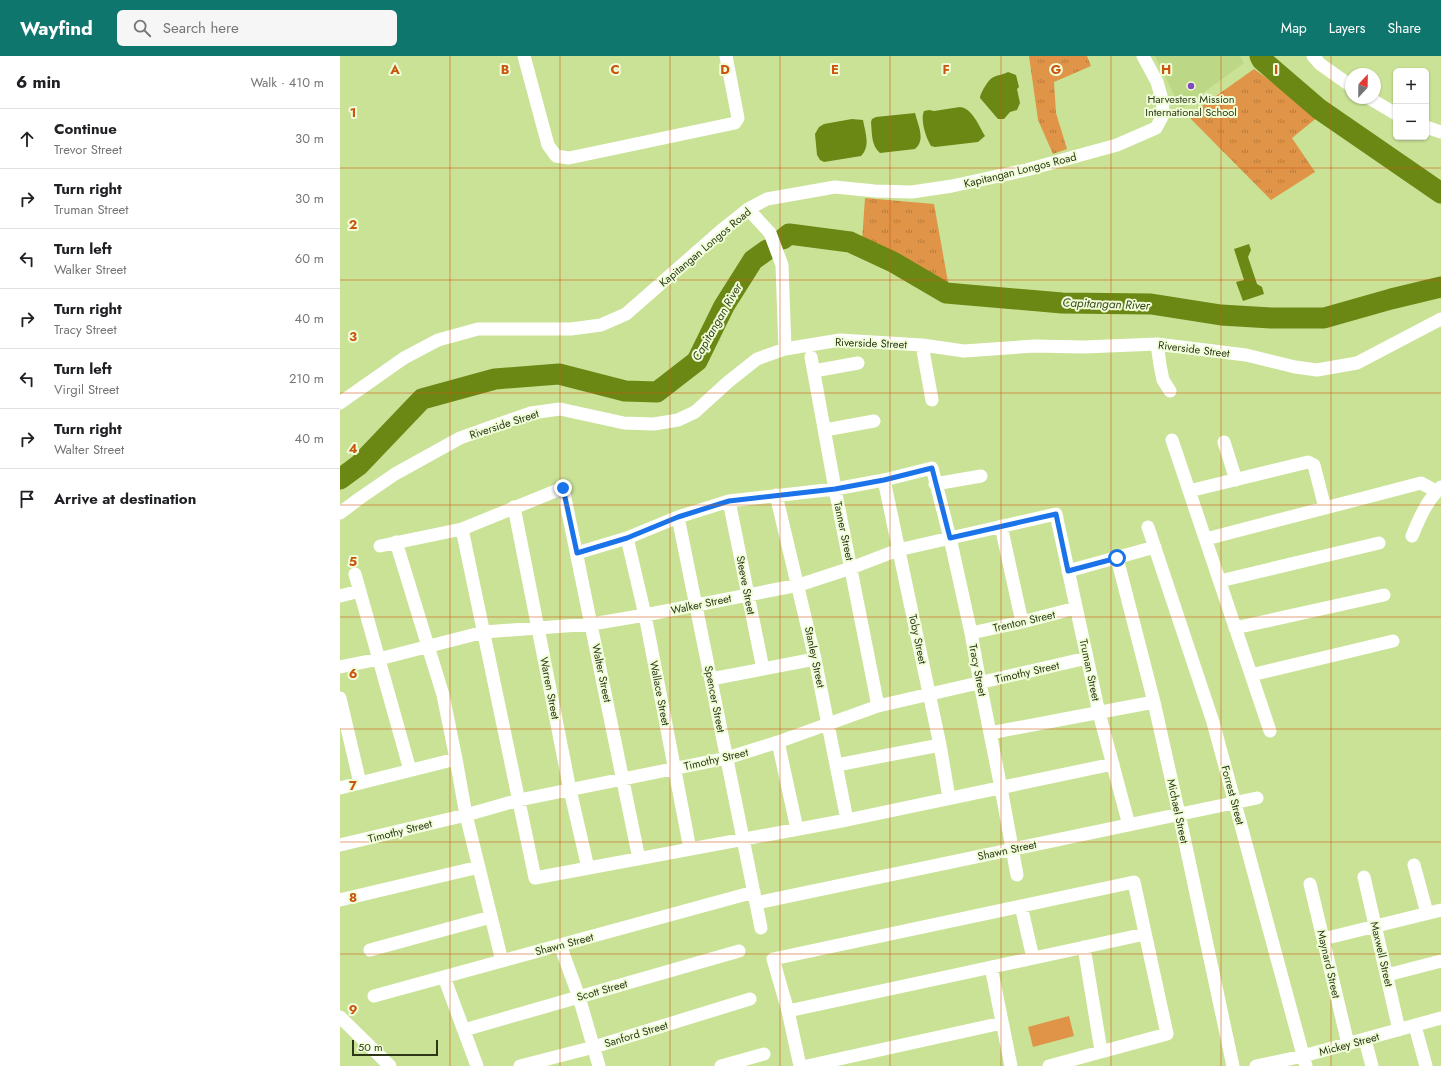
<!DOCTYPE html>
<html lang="en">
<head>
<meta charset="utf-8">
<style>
  :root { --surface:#fff; --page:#f6f6f6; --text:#202124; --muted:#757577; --line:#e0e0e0; --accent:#0f766e }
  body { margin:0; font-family:Jost,sans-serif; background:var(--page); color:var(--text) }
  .controls { position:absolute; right:12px; top:12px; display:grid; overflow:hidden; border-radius:6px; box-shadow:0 1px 3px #0004 }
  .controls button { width:36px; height:36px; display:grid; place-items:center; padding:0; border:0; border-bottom:1px solid var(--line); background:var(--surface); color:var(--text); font:20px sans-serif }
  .compass { position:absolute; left:1005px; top:12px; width:36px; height:36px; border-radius:50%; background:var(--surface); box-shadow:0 1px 3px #0004; rotate:22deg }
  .scale { position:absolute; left:12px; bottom:10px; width:86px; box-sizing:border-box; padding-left:4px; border:2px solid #2d3718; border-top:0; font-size:11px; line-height:14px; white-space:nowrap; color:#2d3718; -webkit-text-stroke:3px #f0fed8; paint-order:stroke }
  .stop { position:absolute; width:12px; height:12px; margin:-9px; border:3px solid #1a73e8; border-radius:50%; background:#fff }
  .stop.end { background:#1a73e8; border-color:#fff; box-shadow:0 1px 4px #0008 }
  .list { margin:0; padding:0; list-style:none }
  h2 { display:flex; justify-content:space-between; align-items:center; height:52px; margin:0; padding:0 16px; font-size:17px }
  h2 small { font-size:13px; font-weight:400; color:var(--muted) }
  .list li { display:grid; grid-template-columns:26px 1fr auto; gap:12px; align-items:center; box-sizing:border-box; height:60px; padding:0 16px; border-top:1px solid var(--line) }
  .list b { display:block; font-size:15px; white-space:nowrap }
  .list p { margin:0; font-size:13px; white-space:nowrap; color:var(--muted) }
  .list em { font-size:13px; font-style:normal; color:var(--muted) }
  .icon { flex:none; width:22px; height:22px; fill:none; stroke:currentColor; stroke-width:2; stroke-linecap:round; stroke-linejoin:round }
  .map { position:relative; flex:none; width:1101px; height:1010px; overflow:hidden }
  header { display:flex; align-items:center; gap:24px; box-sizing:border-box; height:56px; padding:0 20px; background:var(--accent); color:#fff }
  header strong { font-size:19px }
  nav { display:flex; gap:22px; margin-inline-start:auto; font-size:14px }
  .search { width:280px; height:36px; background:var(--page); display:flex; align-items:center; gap:10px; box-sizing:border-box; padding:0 14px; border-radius:6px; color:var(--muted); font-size:15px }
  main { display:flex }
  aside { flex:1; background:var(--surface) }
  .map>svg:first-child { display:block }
</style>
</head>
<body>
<header>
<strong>Wayfind</strong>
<div class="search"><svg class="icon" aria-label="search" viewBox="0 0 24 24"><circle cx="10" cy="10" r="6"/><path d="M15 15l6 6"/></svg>Search here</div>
<nav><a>Map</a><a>Layers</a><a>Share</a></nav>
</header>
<main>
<aside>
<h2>6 min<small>Walk · 410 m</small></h2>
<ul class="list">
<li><svg class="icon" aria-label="ahead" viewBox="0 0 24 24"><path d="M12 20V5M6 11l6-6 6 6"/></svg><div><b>Continue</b><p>Trevor Street</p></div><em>30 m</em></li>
<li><svg class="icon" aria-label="right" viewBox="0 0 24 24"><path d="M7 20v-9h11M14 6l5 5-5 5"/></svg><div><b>Turn right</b><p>Truman Street</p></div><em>30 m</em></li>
<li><svg class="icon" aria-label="left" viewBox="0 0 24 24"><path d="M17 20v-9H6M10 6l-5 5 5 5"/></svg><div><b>Turn left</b><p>Walker Street</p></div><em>60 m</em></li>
<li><svg class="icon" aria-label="right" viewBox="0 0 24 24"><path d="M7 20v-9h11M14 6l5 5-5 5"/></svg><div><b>Turn right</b><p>Tracy Street</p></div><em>40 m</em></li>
<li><svg class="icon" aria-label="left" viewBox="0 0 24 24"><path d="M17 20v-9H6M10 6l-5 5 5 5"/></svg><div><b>Turn left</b><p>Virgil Street</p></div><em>210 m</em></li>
<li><svg class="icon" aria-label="right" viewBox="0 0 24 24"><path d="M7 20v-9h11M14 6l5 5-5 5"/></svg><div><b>Turn right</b><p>Walter Street</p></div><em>40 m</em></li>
<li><svg class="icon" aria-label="arrive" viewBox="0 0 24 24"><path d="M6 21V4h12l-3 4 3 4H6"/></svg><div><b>Arrive at destination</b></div></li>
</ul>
</aside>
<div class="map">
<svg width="1101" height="1010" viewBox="0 0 1101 1010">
  <defs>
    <pattern id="grass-tufts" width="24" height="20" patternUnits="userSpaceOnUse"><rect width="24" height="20" fill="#e09447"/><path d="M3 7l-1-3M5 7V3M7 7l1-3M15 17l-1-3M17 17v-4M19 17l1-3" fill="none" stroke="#b67a3a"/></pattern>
  </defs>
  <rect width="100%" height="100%" fill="#c9e296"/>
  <path fill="#bcd785" d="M 815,0 L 900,0 L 904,7 L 841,53 Z"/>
  <path fill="url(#grass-tufts)" d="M 689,0 L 747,0 L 751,10 L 714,26 L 716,57 L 727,93 L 713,98 L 698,64 Z
    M 914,13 L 979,60 L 952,82 L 975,116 L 931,144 L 848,60 Z
    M 525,142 L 594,148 L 608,226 L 522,185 Z"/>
  <path fill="#e09447" d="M 729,960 L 734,980 L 693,991 L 688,971 Z"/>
  <path fill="#6b8714" d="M 668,16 L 676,19 L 679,31 L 677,33 L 680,47 L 677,54 L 670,56 L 664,63 L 658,63 L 640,42 C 640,38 648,24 652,22 C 656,19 663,19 668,16 Z
    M 620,51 C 632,52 639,70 645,80 L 638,86 L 595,91 L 591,90 C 586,82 580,64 584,55 L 589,54 L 594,55 Z
    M 575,57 C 578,69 586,84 575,93 L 540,97 C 531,90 532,76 531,66 L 532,63 L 536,61 Z
    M 512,63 L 523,64 C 525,76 531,90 521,100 L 484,106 L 480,104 L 477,99 L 475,78 L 479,71 L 484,68 Z
    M 909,188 L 911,194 L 908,201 L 917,228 L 922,231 L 924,238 L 903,245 L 896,226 L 904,224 L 894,193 Z"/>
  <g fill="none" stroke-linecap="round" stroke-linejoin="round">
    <path stroke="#6b8714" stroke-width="21" d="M 920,0 L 922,4 L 979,53 L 1101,137
      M 443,183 L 449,178 L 510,186 L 553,206 L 606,237 L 722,247 L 811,248 L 881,259 L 931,262 L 984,262 L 1051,243 L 1101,231
      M 0,423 L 19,409 L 82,343 L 155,323 L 219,318 L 285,335 L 317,336 L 357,305 L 384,250 L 413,204 L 427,194"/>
    <path stroke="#fff" stroke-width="13" d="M 184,0 L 208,89 L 216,100 L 229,102 L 395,67 L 398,62 L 386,0
      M 973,0 L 980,8 L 1011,30
      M 1029,42 L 1056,58
      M 1086,71 L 1101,76
      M 408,153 L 430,177 L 442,209 L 445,293
      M 817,288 L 820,309 L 823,324 L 830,335
      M 582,289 L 592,344
      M 471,301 L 495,433 L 538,650
      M 474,315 L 518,307
      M 0,347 L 64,302 L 98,284 L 138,273 L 231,273 L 261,269 L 286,258 L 383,173 L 408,153 L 427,143 L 495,131 L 535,135 L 572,136 L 612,130 L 686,114 L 777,89 L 816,72 L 822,61 L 823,47 L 817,26 L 803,0
      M 485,374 L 534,365
      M 832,384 L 930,675
      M 884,386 L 896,424
      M 544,424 L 600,689 L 609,742
      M 595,428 L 641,420
      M 849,435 L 968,406 L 974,409 L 985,452
      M 436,439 L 475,603 L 507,764
      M 389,445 L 423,613
      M 174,451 L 230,734 L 248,812
      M 0,457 L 20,442 L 55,418 L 120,382 L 156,369 L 191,357 L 220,353 L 284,367 L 314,368 L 338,364 L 355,356 L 388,326 L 417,303 L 445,293 L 500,284 L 582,289 L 624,295 L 694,290 L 744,291 L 817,288 L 906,299 L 955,311 L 977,314 L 1017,307 L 1101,263
      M 338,461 L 421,872
      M 661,470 L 682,566
      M 808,471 L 873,666 L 966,1010
      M 122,473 L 195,822 L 507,764 L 773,708
      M 1072,480 C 1079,463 1087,444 1101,431
      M 287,482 L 305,559 L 350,793
      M 866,483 L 1081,427 L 1096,435
      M 56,486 L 103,639 L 116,703 L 126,759 L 162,905
      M 40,490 L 122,473 L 223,432 L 299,803
      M 237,497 L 287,482 L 338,461 L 389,445 L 495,433 L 544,424 L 592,412 L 610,482 L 631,577 L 640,627 L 661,732 L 677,819
      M 777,502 L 814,646 L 839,758 L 893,1010
      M 728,515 L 815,491
      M 15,518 L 70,714
      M 880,525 L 1039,487
      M 0,540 L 20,535
      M 895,572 L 1044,539
      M 631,577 L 682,566 L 736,552
      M 0,611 L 39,603 L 144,576 L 252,568 L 305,559 L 459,529 L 511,512 L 558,494 L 716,458 L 759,657 L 789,769
      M 911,619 L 1053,585
      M 371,623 L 475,603
      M 0,642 L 20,727
      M 650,677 L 814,646
      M 438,686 L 457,773
      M 497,709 L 600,689
      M 0,732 L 116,703
      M 0,789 L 126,759 L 179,744 L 387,702 L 438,686 L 538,650 L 747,602
      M 1074,809 L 1087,857
      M 1024,821 L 1059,974
      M 970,828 L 1008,988
      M 0,844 L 139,811
      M 416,847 L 917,742
      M 681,850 L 693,902
      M 983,883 L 1101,854
      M 220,889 L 239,941 L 259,1010
      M 744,891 L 761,995
      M 30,894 L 151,861
      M 651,911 L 671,1010
      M 1047,919 L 1101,905
      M 104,921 L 137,1010
      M 34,940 L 414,836
      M 448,955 L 805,878
      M 0,961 L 50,1010
      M 1075,970 L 1086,1010
      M 124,974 L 399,895
      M 1025,984 L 1032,1010
      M 180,1010 L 254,991 L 410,943
      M 381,1010 L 424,998
      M 460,1010 L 448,955 L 433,903 L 794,826 L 827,978 L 709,1010
      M 467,1010 L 662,967
      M 916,1010 L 963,1000 L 1101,962"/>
  </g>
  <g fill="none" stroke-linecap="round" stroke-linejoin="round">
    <path stroke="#1a73e8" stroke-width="5" d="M 223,432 L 237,497 L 287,482 L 338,461 L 389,445 L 495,433 L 544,424 L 592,412 L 610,482 L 716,458 L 728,515 L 777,502"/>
  </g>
  <path fill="none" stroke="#cc540e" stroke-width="1" stroke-opacity="0.55" d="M 110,0 L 110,1010M 220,0 L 220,1010M 330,0 L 330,1010M 440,0 L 440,1010M 550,0 L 550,1010M 661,0 L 661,1010M 771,0 L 771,1010M 881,0 L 881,1010M 991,0 L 991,1010M 0,112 L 1101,112M 0,224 L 1101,224M 0,337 L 1101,337M 0,449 L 1101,449M 0,561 L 1101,561M 0,673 L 1101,673M 0,786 L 1101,786M 0,898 L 1101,898"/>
  <circle fill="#8249bf" stroke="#f0fed8" stroke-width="1.5" cx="851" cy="30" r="4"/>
  <g text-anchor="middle" stroke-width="4" stroke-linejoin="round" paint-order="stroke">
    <g font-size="11" fill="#2d3718" stroke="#f0fed8">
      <text x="851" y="47">Harvesters Mission<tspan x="851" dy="13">International School</tspan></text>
    </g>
    <g font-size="11" fill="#2d3718" stroke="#f0fed8">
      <text transform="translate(680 114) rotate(-14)" y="4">Kapitangan Longos Road</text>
      <text transform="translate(365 191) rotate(-40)" y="4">Kapitangan Longos Road</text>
      <text transform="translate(531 287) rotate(2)" y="4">Riverside Street</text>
      <text transform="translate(854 293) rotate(7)" y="4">Riverside Street</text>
      <text transform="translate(164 368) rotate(-18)" y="4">Riverside Street</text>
      <text transform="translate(504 475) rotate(78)" y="4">Tanner Street</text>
      <text transform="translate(406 529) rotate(79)" y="4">Steeve Street</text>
      <text transform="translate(361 548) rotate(-12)" y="4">Walker Street</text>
      <text transform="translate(684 565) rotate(-13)" y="4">Trenton Street</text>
      <text transform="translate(578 583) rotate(78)" y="4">Toby Street</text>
      <text transform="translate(475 601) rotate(78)" y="4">Stanley Street</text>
      <text transform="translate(638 614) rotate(79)" y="4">Tracy Street</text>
      <text transform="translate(750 614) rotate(78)" y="4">Truman Street</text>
      <text transform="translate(687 616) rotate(-13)" y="4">Timothy Street</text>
      <text transform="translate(262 617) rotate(78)" y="4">Walter Street</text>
      <text transform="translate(210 632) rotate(79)" y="4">Warren Street</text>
      <text transform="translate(320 637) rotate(79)" y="4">Wallace Street</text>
      <text transform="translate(375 643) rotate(79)" y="4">Spencer Street</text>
      <text transform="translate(376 703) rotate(-13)" y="4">Timothy Street</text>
      <text transform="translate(893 739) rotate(75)" y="4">Forrest Street</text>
      <text transform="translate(838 755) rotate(78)" y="4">Michael Street</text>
      <text transform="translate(60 775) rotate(-14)" y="4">Timothy Street</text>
      <text transform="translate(667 794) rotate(-12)" y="4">Shawn Street</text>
      <text transform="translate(224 888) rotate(-15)" y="4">Shawn Street</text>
      <text transform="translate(1042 898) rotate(77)" y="4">Maxwell Street</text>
      <text transform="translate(989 908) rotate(77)" y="4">Maynard Street</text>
      <text transform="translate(262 934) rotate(-16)" y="4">Scott Street</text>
      <text transform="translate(296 978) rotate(-17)" y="4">Sanford Street</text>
      <text transform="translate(1009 988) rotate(-15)" y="4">Mickey Street</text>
    </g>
    <g font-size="12" font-style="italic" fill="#38451b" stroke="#f0fed8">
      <text transform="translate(766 248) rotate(2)" y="4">Capitangan River</text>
      <text transform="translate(377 266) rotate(-60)" y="4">Capitangan River</text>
    </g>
  </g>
  <g font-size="13" text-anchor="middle" font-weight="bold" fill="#cc540e" stroke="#f0fed8" stroke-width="4" stroke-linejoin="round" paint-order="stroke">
    <text x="55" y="18">A</text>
    <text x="165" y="18">B</text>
    <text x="275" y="18">C</text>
    <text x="385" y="18">D</text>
    <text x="495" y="18">E</text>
    <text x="606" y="18">F</text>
    <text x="716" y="18">G</text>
    <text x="826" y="18">H</text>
    <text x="936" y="18">I</text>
    <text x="13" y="61">1</text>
    <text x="13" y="173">2</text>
    <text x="13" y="285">3</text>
    <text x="13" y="397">4</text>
    <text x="13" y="510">5</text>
    <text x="13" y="622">6</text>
    <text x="13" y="734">7</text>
    <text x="13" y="846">8</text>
    <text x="13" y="958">9</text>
  </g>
</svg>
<div class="controls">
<button>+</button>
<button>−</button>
</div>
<svg class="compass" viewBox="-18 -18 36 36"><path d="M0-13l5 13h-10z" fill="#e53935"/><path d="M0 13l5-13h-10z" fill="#757577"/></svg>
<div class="scale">50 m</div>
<div class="stop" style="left:777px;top:502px"></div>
<div class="stop end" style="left:223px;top:432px"></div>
</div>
</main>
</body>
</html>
